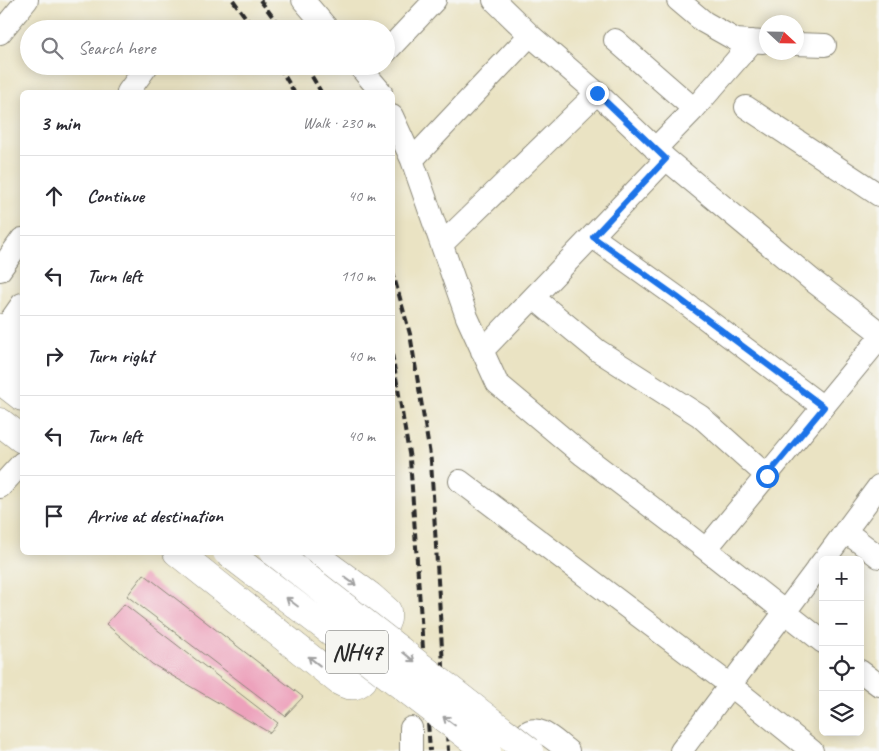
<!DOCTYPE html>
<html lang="en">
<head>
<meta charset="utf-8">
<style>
  :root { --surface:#fff; --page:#f7f7f7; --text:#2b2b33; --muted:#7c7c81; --line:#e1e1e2 }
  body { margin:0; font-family:Caveat,sans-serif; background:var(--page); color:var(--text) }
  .controls { position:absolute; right:15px; bottom:15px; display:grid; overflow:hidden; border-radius:8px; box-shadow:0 2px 12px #0003 }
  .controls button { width:45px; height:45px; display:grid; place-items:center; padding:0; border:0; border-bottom:1px solid var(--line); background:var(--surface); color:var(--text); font:25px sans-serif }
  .compass { position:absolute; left:759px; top:15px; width:45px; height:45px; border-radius:50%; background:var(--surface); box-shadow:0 2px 12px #0003; rotate:112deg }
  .stop { position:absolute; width:15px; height:15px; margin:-11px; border:4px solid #1a73e8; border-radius:50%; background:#fff }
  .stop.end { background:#1a73e8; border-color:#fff; box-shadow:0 1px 5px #0008 }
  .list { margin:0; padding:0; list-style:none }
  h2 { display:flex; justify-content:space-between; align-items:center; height:65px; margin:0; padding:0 20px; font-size:21px }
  h2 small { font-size:16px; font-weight:400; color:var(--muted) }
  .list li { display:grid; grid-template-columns:32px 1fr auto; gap:15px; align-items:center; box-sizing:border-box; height:80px; padding:0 20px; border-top:1px solid var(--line) }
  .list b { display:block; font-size:19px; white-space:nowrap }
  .list em { font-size:16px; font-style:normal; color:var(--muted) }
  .icon { flex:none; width:28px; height:28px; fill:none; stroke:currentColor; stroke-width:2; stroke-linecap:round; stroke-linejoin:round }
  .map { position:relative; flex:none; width:879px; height:751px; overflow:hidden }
  .search { position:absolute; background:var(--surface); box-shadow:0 2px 12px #0003; left:20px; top:20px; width:375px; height:55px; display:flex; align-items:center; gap:12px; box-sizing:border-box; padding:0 18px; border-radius:28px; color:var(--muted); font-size:19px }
  .panel { position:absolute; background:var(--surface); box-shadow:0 2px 12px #0003; left:20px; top:90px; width:375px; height:465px; border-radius:8px }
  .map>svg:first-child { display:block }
</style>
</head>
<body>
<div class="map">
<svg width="879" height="751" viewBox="0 0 879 751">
  <rect width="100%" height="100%" fill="#f6f6f2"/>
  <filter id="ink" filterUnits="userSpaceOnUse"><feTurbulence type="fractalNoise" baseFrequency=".02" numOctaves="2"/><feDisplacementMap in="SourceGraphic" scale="10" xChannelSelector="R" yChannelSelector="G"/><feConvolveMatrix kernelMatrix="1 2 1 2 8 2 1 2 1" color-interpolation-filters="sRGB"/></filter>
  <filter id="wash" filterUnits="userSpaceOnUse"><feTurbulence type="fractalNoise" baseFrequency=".0096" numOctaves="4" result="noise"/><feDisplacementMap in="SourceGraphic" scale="20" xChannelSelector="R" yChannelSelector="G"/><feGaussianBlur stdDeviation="1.12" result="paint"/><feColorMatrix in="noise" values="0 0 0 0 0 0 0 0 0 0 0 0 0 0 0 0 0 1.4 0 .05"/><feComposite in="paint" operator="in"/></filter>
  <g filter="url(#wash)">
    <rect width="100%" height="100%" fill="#eae3c3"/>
    <g id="blocks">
      <path fill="#eda2bc" d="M 144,574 L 303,697 L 285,716 L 127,596 Z
        M 124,604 L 278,723 L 270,733 L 152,664 L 106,624 Z"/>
    </g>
  </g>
  <g filter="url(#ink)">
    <use href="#blocks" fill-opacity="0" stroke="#8a8777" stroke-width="1"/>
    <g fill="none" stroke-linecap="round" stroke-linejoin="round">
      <g stroke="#8a8777" stroke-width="24">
        <path id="minor" d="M 303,0 L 328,29
          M 494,0 L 530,35
          M 678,0 L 704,22 L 736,40 L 763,42
          M 0,33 L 27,0
          M 615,40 L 694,109
          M 796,44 L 825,45
          M 386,52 L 435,0
          M 359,66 L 381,92
          M 128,92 L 147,66
          M 746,107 L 879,195
          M 392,116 L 412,160 L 467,317 L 497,383 L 583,455 L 675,525 L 823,642
          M 655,149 L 694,109 L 753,41
          M 412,160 L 530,35 L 597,93 L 666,159 L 813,281 L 879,332
          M 593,237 L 677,297 L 823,407
          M 442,244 L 597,93
          M 0,270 L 22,239
          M 534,298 L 597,350 L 700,416 L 767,476
          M 3,331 L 22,304
          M 482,351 L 666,159
          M 460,481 L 730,685 L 812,751
          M 0,487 L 22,463
          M 845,531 L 879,557
          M 706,549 L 879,339
          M 824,560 L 879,486
          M 860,671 L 879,685
          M 411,751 L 411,728
          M 518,751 C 520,746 522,740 524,736 C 535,719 558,744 568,751
          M 681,751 L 823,561"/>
      </g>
      <g stroke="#8a8777" stroke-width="29">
        <path id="highway" d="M 0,328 L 22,345
          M 0,356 L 22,372
          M 0,380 L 22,397
          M 0,422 L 22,439
          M 177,552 L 339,681 C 348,686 355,688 363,680 L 387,619 L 387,611 L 370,596 L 310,552"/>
      </g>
      <use href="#minor" stroke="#fff" stroke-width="22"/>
      <use href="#highway" stroke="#fff" stroke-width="28"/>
      <path stroke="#2b2b2b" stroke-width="4" stroke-dasharray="8 4" stroke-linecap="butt" d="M 233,0 L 254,29
        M 260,0 L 282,29
        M 279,66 L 294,92
        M 306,66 L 321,92
        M 392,270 L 410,334 L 431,461 L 448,751
        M 392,354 L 410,459 L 430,751"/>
      <g stroke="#8a8777" stroke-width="29" stroke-linecap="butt">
        <path id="highway-bridge" d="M 227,552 L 487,751
          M 274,552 L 529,751"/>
      </g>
      <use href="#highway-bridge" stroke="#fff" stroke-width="28"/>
    </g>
    <defs><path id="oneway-shaft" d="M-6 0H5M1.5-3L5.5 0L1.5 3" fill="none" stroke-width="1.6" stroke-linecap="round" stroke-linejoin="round" transform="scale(1.25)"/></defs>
    <g stroke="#a0a0a0">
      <use href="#oneway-shaft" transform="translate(350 581) rotate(36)"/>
      <use href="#oneway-shaft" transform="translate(292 602) rotate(-143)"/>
      <use href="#oneway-shaft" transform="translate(409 657) rotate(38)"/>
      <use href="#oneway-shaft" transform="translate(314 661) rotate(-142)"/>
      <use href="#oneway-shaft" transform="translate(449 721) rotate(-143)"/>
    </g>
  </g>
  <g fill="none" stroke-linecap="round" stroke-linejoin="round" filter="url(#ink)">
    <path stroke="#1a73e8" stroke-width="6" d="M 597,93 L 666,159 L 593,237 L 677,297 L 824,407 L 767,476"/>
  </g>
  <g text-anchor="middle" stroke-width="4" stroke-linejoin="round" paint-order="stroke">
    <rect fill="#f6f6f2" stroke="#686867" stroke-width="1" x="326" y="630.5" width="62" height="43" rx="4"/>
    <g font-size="24" font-weight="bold" fill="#2b2b2b">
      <text x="357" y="660">NH47</text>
    </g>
  </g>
</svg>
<div class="controls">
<button>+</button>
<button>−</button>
<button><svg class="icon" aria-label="locate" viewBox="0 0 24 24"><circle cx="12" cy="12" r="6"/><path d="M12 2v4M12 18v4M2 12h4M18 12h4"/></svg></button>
<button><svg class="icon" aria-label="layers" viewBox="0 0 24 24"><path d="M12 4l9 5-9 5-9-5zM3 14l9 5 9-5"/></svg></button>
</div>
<svg class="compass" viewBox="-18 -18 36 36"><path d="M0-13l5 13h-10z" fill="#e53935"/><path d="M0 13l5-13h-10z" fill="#7c7c81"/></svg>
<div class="stop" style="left:767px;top:476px"></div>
<div class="stop end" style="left:597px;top:93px"></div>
<div class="search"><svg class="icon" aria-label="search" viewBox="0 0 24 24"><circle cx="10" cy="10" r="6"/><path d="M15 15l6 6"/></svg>Search here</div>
<section class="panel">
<h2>3 min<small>Walk · 230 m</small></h2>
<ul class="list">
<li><svg class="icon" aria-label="ahead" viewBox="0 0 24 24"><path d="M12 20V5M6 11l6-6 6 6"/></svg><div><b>Continue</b></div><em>40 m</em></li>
<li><svg class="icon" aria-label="left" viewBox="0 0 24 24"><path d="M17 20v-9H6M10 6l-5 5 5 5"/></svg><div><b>Turn left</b></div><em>110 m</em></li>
<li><svg class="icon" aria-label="right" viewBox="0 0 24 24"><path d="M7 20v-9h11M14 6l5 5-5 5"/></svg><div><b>Turn right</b></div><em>40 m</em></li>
<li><svg class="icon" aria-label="left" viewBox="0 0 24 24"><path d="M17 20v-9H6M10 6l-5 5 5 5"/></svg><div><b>Turn left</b></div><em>40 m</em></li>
<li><svg class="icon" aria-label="arrive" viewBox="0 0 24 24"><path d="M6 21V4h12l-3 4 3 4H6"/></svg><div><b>Arrive at destination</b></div></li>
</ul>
</section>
</div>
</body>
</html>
